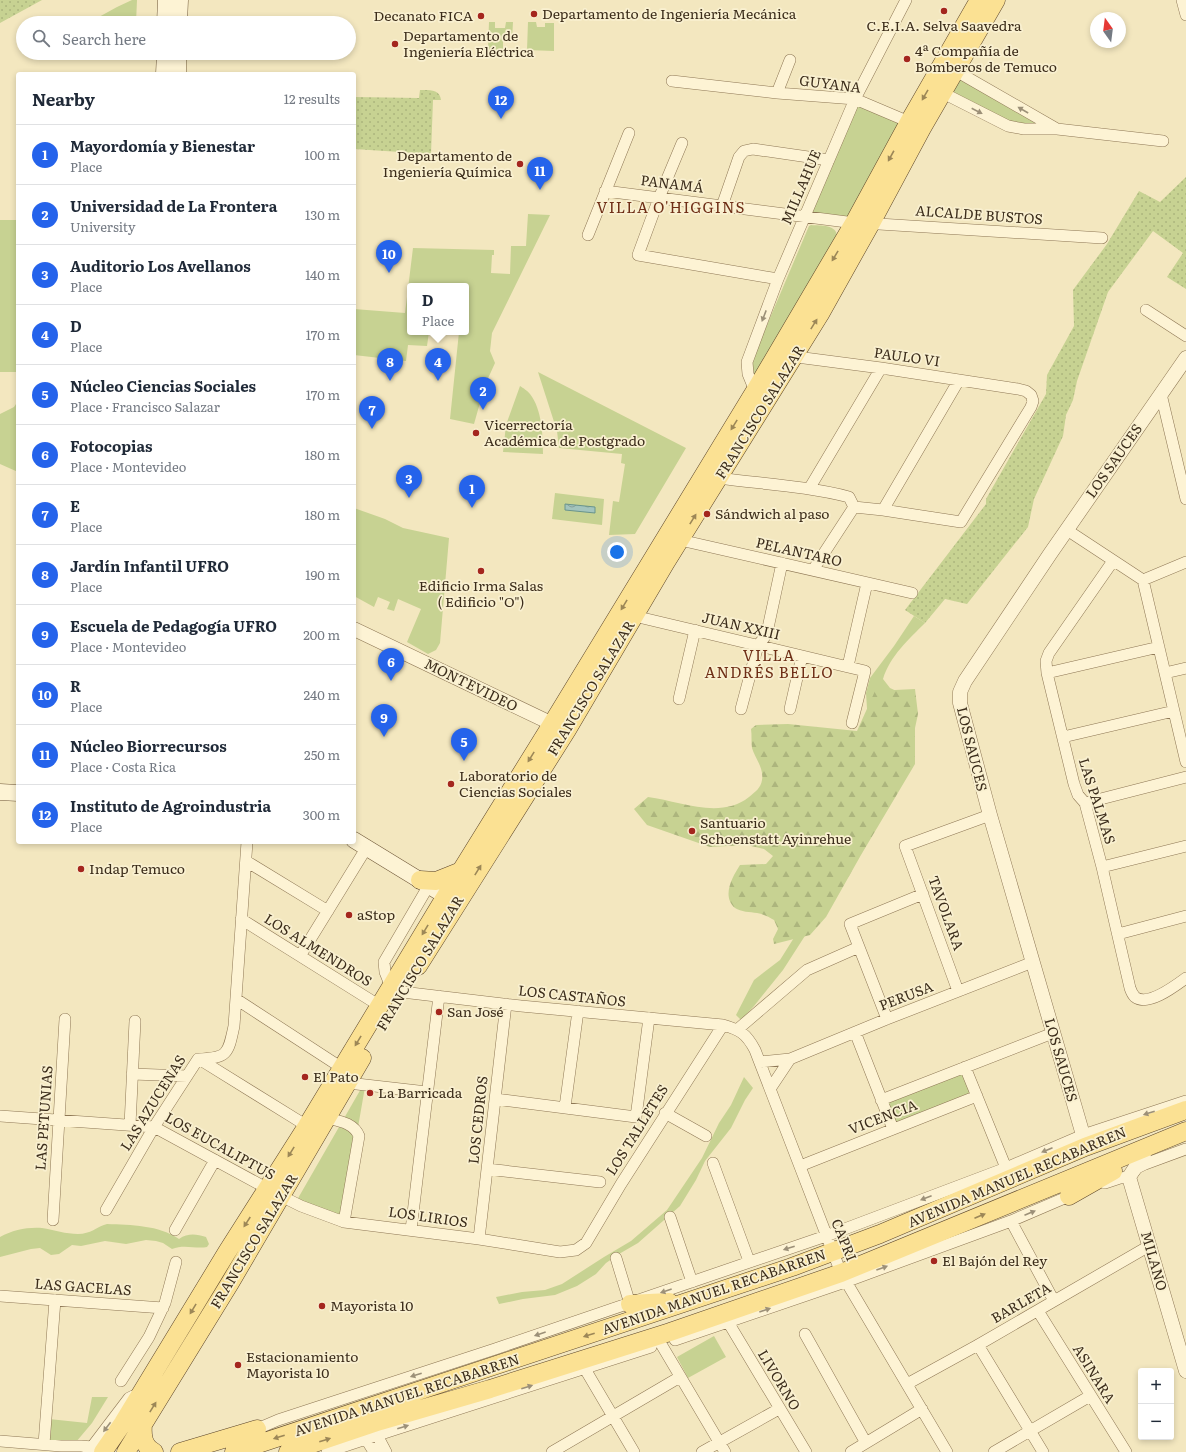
<!DOCTYPE html>
<html lang="en">
<head>
<meta charset="utf-8">
<style>
  :root { --surface:#fff; --page:#f2f2f3; --text:#1f2937; --muted:#747a83; --line:#e0e1e3; --accent:#2563eb }
  body { margin:0; font-family:Literata,serif; background:var(--page); color:var(--text) }
  .controls { position:absolute; right:12px; bottom:12px; display:grid; overflow:hidden; border-radius:4px; box-shadow:0 2px 6px #0003 }
  .controls button { width:36px; height:36px; display:grid; place-items:center; padding:0; border:0; border-bottom:1px solid var(--line); background:var(--surface); color:var(--text); font:20px sans-serif }
  .compass { position:absolute; left:1090px; top:12px; width:36px; height:36px; border-radius:50%; background:var(--surface); box-shadow:0 2px 6px #0003; rotate:346deg }
  .you { position:absolute; left:617px; top:552px; width:14px; height:14px; margin:-10px; border:3px solid #fff; border-radius:50%; background:#1a73e8; box-shadow:0 0 0 6px #1a73e833 }
  .badge { display:grid; place-items:center; width:26px; height:26px; border-radius:50%; background:var(--accent); color:#fff; font-size:13px; font-weight:700 }
  .pin { position:absolute; translate:-50% -33px; filter:drop-shadow(0 1px 2px #0008) }
  .pin::after { content:''; position:absolute; top:21px; width:14px; height:12px; background:inherit; clip-path:polygon(0 0,100% 0,50% 100%) }
  .popup { position:absolute; left:407px; top:283px; width:62px; height:52px; box-sizing:border-box; display:grid; place-content:center; border-radius:4px; background:var(--surface); filter:drop-shadow(0 1px 3px #0005); font-size:13px; white-space:nowrap; color:var(--muted) }
  .popup b { font-size:15px; color:var(--text) }
  .popup::after { content:''; position:absolute; left:50%; top:100%; margin-left:-8px; border:8px solid transparent; border-top-color:var(--surface) }
  .list { margin:0; padding:0; list-style:none }
  h2 { display:flex; justify-content:space-between; align-items:center; height:52px; margin:0; padding:0 16px; font-size:17px }
  h2 small { font-size:13px; font-weight:400; color:var(--muted) }
  .list li { display:grid; grid-template-columns:26px 1fr auto; gap:12px; align-items:center; box-sizing:border-box; height:60px; padding:0 16px; border-top:1px solid var(--line) }
  .list b { display:block; font-size:15px; white-space:nowrap }
  .list p { margin:0; font-size:13px; white-space:nowrap; color:var(--muted) }
  .list em { font-size:13px; font-style:normal; color:var(--muted) }
  .icon { flex:none; width:22px; height:22px; fill:none; stroke:currentColor; stroke-width:2; stroke-linecap:round; stroke-linejoin:round }
  .map { position:relative; flex:none; width:1186px; height:1452px; overflow:hidden }
  .search { position:absolute; background:var(--surface); box-shadow:0 2px 6px #0003; left:16px; top:16px; width:340px; height:44px; display:flex; align-items:center; gap:10px; box-sizing:border-box; padding:0 14px; border-radius:22px; color:var(--muted); font-size:15px }
  .panel { position:absolute; background:var(--surface); box-shadow:0 2px 6px #0003; left:16px; top:72px; width:340px; height:772px; border-radius:4px }
  .map>svg:first-child { display:block }
</style>
</head>
<body>
<div class="map">
<svg width="1186" height="1452" viewBox="0 0 1186 1452">
  <defs>
    <pattern id="forest-firs" width="22" height="20" patternUnits="userSpaceOnUse"><rect width="22" height="20" fill="#c7d292"/><path d="M5 1l3.5 6h-7zM16 11l3.5 6h-7z" fill="#acb57d"/></pattern>
    <pattern id="park-dots" width="8" height="8" patternUnits="userSpaceOnUse"><rect width="8" height="8" fill="#c7d292"/><path d="M2 2h.1M6 6h.1" fill="none" stroke="#acb57d" stroke-width="1.8" stroke-linecap="round"/></pattern>
    <pattern id="water-waves" width="16" height="10" patternUnits="userSpaceOnUse"><rect width="16" height="10" fill="#a3c4bd"/><path d="M0 5q4-4 8 0t8 0" fill="none" stroke="#86a099"/></pattern>
  </defs>
  <rect width="100%" height="100%" fill="#f3e7bf"/>
  <path fill="#c7d292" d="M 132,0 L 137,0 L 136,23 L 88,23 L 117,7 Z
    M 489,22 L 495,22 L 495,28 L 505,28 L 506,22 L 513,22 L 512,40 L 503,39 L 503,50 L 488,50 Z
    M 528,22 L 536,22 L 537,27 L 545,27 L 545,23 L 554,23 L 554,51 L 527,50 Z
    M 66,53 L 133,53 L 133,56 L 70,57 Z
    M 956,71 L 1057,129 L 1024,129 L 943,93 L 854,223 L 804,216 L 855,99 L 909,122 Z
    M 528,214 L 550,215 L 492,333 L 490,351 L 495,363 L 485,385 L 474,424 L 450,419 L 459,332 L 466,332 L 466,286 L 410,286 L 410,332 L 429,332 L 427,346 L 408,345 L 406,361 L 354,355 L 354,309 L 405,313 L 413,248 L 494,250 L 494,255 L 492,255 L 491,273 L 510,274 L 511,246 L 526,246 Z
    M 0,220 L 18,220 L 17,372 L 0,372 Z
    M 811,225 C 821,226 838,224 837,238 L 754,378 L 752,363 L 753,358 L 809,226 Z
    M 538,372 L 686,448 L 635,534 L 609,535 L 613,501 L 619,502 L 625,464 L 621,463 L 622,454 L 559,448 L 557,431 Z
    M 520,386 C 523,388 528,391 530,394 C 542,409 543,436 543,454 L 503,452 L 506,425 Z
    M 18,401 L 18,472 L 0,464 L 0,414 L 14,407 Z
    M 555,493 L 604,499 L 602,525 L 552,519 Z
    M 354,508 L 385,519 L 403,528 L 449,538 L 440,643 L 436,650 L 428,654 L 407,642 L 421,609 L 398,599 L 394,611 L 387,609 L 390,602 L 378,597 L 374,607 L 354,596 Z
    M 914,616 L 925,623 C 909,639 890,656 883,679 L 890,688 L 905,695 L 810,928 L 783,970 L 754,1006 L 741,1020 L 736,1015 L 754,980 L 780,960 L 802,925 L 868,724 L 866,693 L 870,678 L 894,646 Z
    M 963,1072 L 972,1094 L 895,1124 L 886,1102 Z
    M 744,1077 L 753,1088 L 745,1100 L 731,1128 L 705,1161 L 696,1180 L 680,1206 L 638,1243 L 619,1254 L 606,1263 L 596,1274 L 577,1286 L 555,1295 L 523,1299 L 499,1304 L 496,1297 L 522,1292 L 545,1290 L 562,1284 L 604,1257 L 631,1241 L 667,1210 L 702,1158 L 719,1123 L 731,1105 Z
    M 362,1087 L 365,1087 L 342,1219 L 297,1200 Z
    M 107,1224 C 131,1225 159,1225 179,1239 C 188,1233 196,1234 206,1237 L 209,1244 L 207,1247 C 195,1249 184,1244 172,1249 L 163,1243 L 156,1241 L 146,1240 L 126,1244 L 105,1241 L 81,1246 L 72,1245 L 59,1254 L 51,1255 L 40,1248 L 31,1249 L 0,1257 L 0,1237 C 13,1230 27,1227 42,1228 C 54,1230 66,1234 78,1234 C 91,1234 96,1227 107,1224 Z
    M 714,1336 L 726,1357 L 688,1378 L 677,1357 Z
    M 92,1397 L 108,1397 L 92,1423 L 76,1442 L 49,1440 L 49,1419 L 87,1423 Z"/>
  <path fill="url(#forest-firs)" d="M 915,689 L 918,714 L 915,728 L 915,764 L 861,855 L 826,917 L 810,935 L 774,944 L 773,939 L 778,929 L 774,920 C 769,917 763,914 757,913 C 750,912 741,912 735,908 C 721,896 733,876 740,865 L 766,864 L 773,856 L 764,849 L 747,845 L 710,847 L 647,825 L 634,809 L 648,797 C 680,801 720,820 749,797 C 755,792 761,788 762,780 C 764,768 755,758 752,748 C 751,742 752,735 751,729 L 756,725 L 788,724 L 857,731 L 875,691 Z"/>
  <path fill="url(#park-dots)" d="M 0,0 L 42,0 L 0,23 Z
    M 420,90 C 429,90 440,89 441,100 L 433,100 L 431,154 L 354,149 L 354,97 L 419,98 Z
    M 1186,177 L 1186,289 L 1167,277 L 1183,253 L 1153,231 L 1108,292 L 1077,381 L 1073,400 L 1066,415 L 1063,436 L 1034,499 L 1028,527 L 967,604 L 945,599 L 925,623 L 905,610 L 986,504 L 986,499 L 1046,394 L 1047,375 L 1074,326 L 1073,290 L 1107,244 L 1139,191 L 1160,202 Z"/>
  <path fill="url(#water-waves)" stroke="#69948c" d="M 565,504 L 595,507 L 595,513 L 565,510 Z"/>
  <g fill="none" stroke-linecap="round" stroke-linejoin="round">
    <g stroke="#8e7755" stroke-width="12">
      <path id="minor" d="M 1182,0 L 1186,15
        M 956,71 L 1057,129
        M 672,81 L 777,93 L 855,99 L 914,124
        M 777,93 L 790,60
        M 943,93 L 1008,126 L 1024,129 L 1057,129 L 1163,141
        M 682,143 L 659,198 L 638,255 L 778,279
        M 605,191 L 847,222 L 1102,238
        M 722,206 L 739,157 L 744,151 L 753,149 L 829,160
        M 588,235 L 629,133
        M 1146,310 L 1186,336
        M 755,391 L 748,374 L 747,362 L 778,279 L 855,99 L 906,0
        M 1161,394 L 1186,499
        M 719,478 C 762,484 807,486 849,497 L 854,507 L 883,510 L 961,522 L 1031,407 L 1033,401 L 1031,395 L 1026,391 L 1018,389 L 881,368 L 789,356
        M 809,489 L 881,368
        M 883,510 L 959,380
        M 1067,530 L 1143,580 L 1186,562
        M 680,540 L 912,593
        M 1113,561 L 1049,653 L 1046,661 L 1047,673 L 1074,784 L 1078,795 L 1085,803 L 1102,867 L 1130,988 C 1131,991 1133,995 1135,997 C 1148,1007 1175,986 1186,978
        M 813,570 L 854,507
        M 1143,580 L 1186,762
        M 634,616 L 865,671 L 852,723
        M 848,666 L 867,583
        M 1047,673 L 1159,647
        M 1165,673 L 1186,668
        M 679,699 L 695,630
        M 741,709 L 758,645 L 764,638 L 768,628 L 782,563
        M 790,709 L 802,656
        M 1063,737 L 1174,711
        M 1085,803 L 1186,777
        M 246,861 L 328,911
        M 1102,867 L 1186,846
        M 241,919 L 380,1006
        M 1118,934 L 1186,916
        M 300,956 L 367,847
        M 391,987 L 385,972 L 384,962 L 429,885
        M 958,991 L 905,846 L 990,815
        M 402,992 L 521,1006 L 723,1025 C 740,1030 746,1033 755,1050 L 841,1273 L 947,1452
        M 236,999 L 342,1068
        M 887,1019 L 850,924 L 923,894
        M 738,1029 L 807,970 L 859,947
        M 855,1032 L 893,1129
        M 198,1059 C 228,1058 228,1054 234,1026 L 247,842
        M 199,1059 L 307,1126
        M 760,1062 L 790,1059 L 887,1019 L 1033,962
        M 965,1067 L 1006,1168
        M 132,1074 L 187,1076
        M 348,1083 L 427,1092
        M 770,1089 L 790,1059
        M 495,1099 L 636,1117 L 649,1018
        M 881,1100 L 1053,1033
        M 565,1107 L 578,1011
        M 665,1113 L 706,1136
        M 0,1116 L 154,1127 L 281,1196 L 301,1206 L 344,1222 L 479,1239 L 560,1252 L 576,1250 L 586,1243 L 621,1184 L 723,1025
        M 327,1118 C 339,1121 354,1123 359,1136 L 344,1222
        M 130,1125 L 135,1021
        M 713,1163 L 749,1261
        M 800,1166 L 977,1096
        M 487,1169 L 600,1182
        M 1105,1183 L 1120,1178 L 1129,1177 L 1137,1168 L 1145,1164 L 1186,1149
        M 106,1210 L 154,1127 L 198,1059
        M 670,1217 L 692,1282
        M 53,1220 L 65,1019
        M 1011,1221 L 1054,1301
        M 175,1230 L 215,1160
        M 411,1230 L 439,996
        M 479,1239 L 506,1004
        M 616,1258 L 630,1304
        M 0,1296 L 163,1308
        M 1038,1311 L 1126,1452
        M 728,1322 L 806,1452
        M 805,1334 L 866,1443
        M 675,1340 L 845,1282 L 1011,1221 L 1074,1194
        M 661,1344 L 725,1452
        M 978,1345 L 1043,1452
        M 585,1369 L 634,1452
        M 121,1381 L 149,1337 L 165,1303 L 176,1262
        M 907,1384 L 978,1345 L 1149,1246
        M 257,1429 L 278,1420 L 495,1349 L 826,1236 L 1006,1168 L 1083,1135 L 1186,1101
        M 377,1435 L 386,1452
        M 366,1439 L 374,1452
        M 0,1441 L 61,1446 L 81,1446 L 92,1447
        M 44,1444 L 55,1300
        M 88,1452 L 129,1398 L 133,1396
        M 327,1452 L 384,1433 L 651,1347
        M 552,1452 L 680,1377
        M 702,1452 L 779,1409
        M 851,1452 L 922,1409
        M 994,1452 L 1090,1396"/>
    </g>
    <g stroke="#8e7755" stroke-width="15">
      <path id="tertiary" d="M 354,629 L 561,728
        M 1085,1147 L 1083,1135 L 990,815 L 960,703 L 960,692 L 965,681 L 1050,554 L 1186,358
        M 1144,1154 L 1129,1177 L 1186,1371"/>
    </g>
    <g stroke="#705839" stroke-width="17">
      <path id="secondary" d="M 165,23 L 166,0
        M 179,23 L 180,0
        M 164,74 L 165,53
        M 178,74 L 178,53
        M 0,792 L 18,793
        M 354,840 L 457,903"/>
    </g>
    <g stroke="#5b442a" stroke-width="19">
      <path id="primary" d="M 420,880 L 436,881 L 461,871
        M 418,966 L 567,730 L 666,562 L 820,314 L 871,223 L 922,128 L 996,0
        M 1069,1196 L 1113,1171
        M 630,1304 L 669,1302
        M 143,1424 C 142,1436 143,1446 154,1452
        M 103,1452 L 123,1423 L 227,1252 L 307,1126 L 461,871 L 552,724 L 755,391 L 854,223 L 909,122 L 979,0
        M 126,1452 L 230,1283 L 362,1058
        M 180,1452 L 257,1429
        M 234,1452 L 792,1267 L 880,1234 L 1085,1147 L 1186,1110
        M 288,1452 L 380,1421 L 490,1389 L 670,1332 L 841,1273 L 1186,1131"/>
    </g>
    <use href="#minor" stroke="#fdf3d4" stroke-width="11"/>
    <use href="#tertiary" stroke="#fdf3d4" stroke-width="14"/>
    <use href="#secondary" stroke="#fdf3d4" stroke-width="16"/>
    <use href="#primary" stroke="#fbe193" stroke-width="18"/>
  </g>
  <defs><path id="oneway-solid" d="M-6-.8H1V-3.2L6.5 0L1 3.2V.8H-6Z"/></defs>
  <g fill="#9c8757">
    <use href="#oneway-solid" transform="translate(925 95) rotate(120)"/>
    <use href="#oneway-solid" transform="translate(891 156) rotate(119)"/>
    <use href="#oneway-solid" transform="translate(835 256) rotate(121)"/>
    <use href="#oneway-solid" transform="translate(814 324) rotate(-58)"/>
    <use href="#oneway-solid" transform="translate(734 425) rotate(122)"/>
    <use href="#oneway-solid" transform="translate(693 519) rotate(-58)"/>
    <use href="#oneway-solid" transform="translate(624 605) rotate(121)"/>
    <use href="#oneway-solid" transform="translate(531 757) rotate(122)"/>
    <use href="#oneway-solid" transform="translate(478 870) rotate(-58)"/>
    <use href="#oneway-solid" transform="translate(425 930) rotate(121)"/>
    <use href="#oneway-solid" transform="translate(358 1041) rotate(121)"/>
    <use href="#oneway-solid" transform="translate(291 1152) rotate(122)"/>
    <use href="#oneway-solid" transform="translate(980 1216) rotate(-23)"/>
    <use href="#oneway-solid" transform="translate(247 1222) rotate(123)"/>
    <use href="#oneway-solid" transform="translate(193 1309) rotate(121)"/>
    <use href="#oneway-solid" transform="translate(589 1335) rotate(162)"/>
    <use href="#oneway-solid" transform="translate(153 1407) rotate(-58)"/>
    <use href="#oneway-solid" transform="translate(279 1437) rotate(162)"/>
    <use href="#oneway-solid" transform="translate(325 1440) rotate(-18)"/>
  </g>
  <g fill="#9c9078">
    <use href="#oneway-solid" transform="translate(1023 110) rotate(-150)"/>
    <use href="#oneway-solid" transform="translate(977 111) rotate(27)"/>
    <use href="#oneway-solid" transform="translate(764 316) rotate(111)"/>
    <use href="#oneway-solid" transform="translate(1149 1113) rotate(162)"/>
    <use href="#oneway-solid" transform="translate(1047 1150) rotate(157)"/>
    <use href="#oneway-solid" transform="translate(926 1198) rotate(159)"/>
    <use href="#oneway-solid" transform="translate(1030 1213) rotate(-23)"/>
    <use href="#oneway-solid" transform="translate(789 1248) rotate(162)"/>
    <use href="#oneway-solid" transform="translate(882 1268) rotate(-20)"/>
    <use href="#oneway-solid" transform="translate(666 1291) rotate(161)"/>
    <use href="#oneway-solid" transform="translate(765 1310) rotate(-19)"/>
    <use href="#oneway-solid" transform="translate(540 1334) rotate(161)"/>
    <use href="#oneway-solid" transform="translate(416 1375) rotate(162)"/>
    <use href="#oneway-solid" transform="translate(527 1387) rotate(-18)"/>
    <use href="#oneway-solid" transform="translate(107 1427) rotate(127)"/>
    <use href="#oneway-solid" transform="translate(403 1427) rotate(-17)"/>
  </g>
  <g fill="#a4261e" stroke="#f9f0d0" stroke-width="1.5">
    <circle cx="944" cy="11" r="4"/>
    <circle cx="534" cy="14" r="4"/>
    <circle cx="481" cy="16" r="4"/>
    <circle cx="395" cy="44" r="4"/>
    <circle cx="907" cy="59" r="4"/>
    <circle cx="520" cy="164" r="4"/>
    <circle cx="476" cy="433" r="4"/>
    <circle cx="707" cy="514" r="4"/>
    <circle cx="481" cy="571" r="4"/>
    <circle cx="451" cy="784" r="4"/>
    <circle cx="692" cy="831" r="4"/>
    <circle cx="81" cy="869" r="4"/>
    <circle cx="349" cy="915" r="4"/>
    <circle cx="439" cy="1012" r="4"/>
    <circle cx="305" cy="1077" r="4"/>
    <circle cx="370" cy="1093" r="4"/>
    <circle cx="934" cy="1261" r="4"/>
    <circle cx="322" cy="1306" r="4"/>
    <circle cx="238" cy="1365" r="4"/>
  </g>
  <g text-anchor="middle" stroke-width="3.5" stroke-linejoin="round" paint-order="stroke">
    <g font-size="14" fill="#3c2d1b" stroke="#f9f0d0" text-anchor="start">
      <text x="542" y="19">Departamento de Ingeniería Mecánica</text>
      <text x="473" y="21" text-anchor="end">Decanato FICA</text>
      <text x="944" y="31" text-anchor="middle">C.E.I.A. Selva Saavedra</text>
      <text x="403" y="41">Departamento de<tspan x="403" dy="16">Ingeniería Eléctrica</tspan></text>
      <text x="915" y="56">4ª Compañía de<tspan x="915" dy="16">Bomberos de Temuco</tspan></text>
      <text x="512" y="161" text-anchor="end">Departamento de<tspan x="512" dy="16">Ingeniería Química</tspan></text>
      <text x="484" y="430">Vicerrectoría<tspan x="484" dy="16">Académica de Postgrado</tspan></text>
      <text x="715" y="519">Sándwich al paso</text>
      <text x="481" y="591" text-anchor="middle">Edificio Irma Salas<tspan x="481" dy="16">( Edificio "O")</tspan></text>
      <text x="459" y="781">Laboratorio de<tspan x="459" dy="16">Ciencias Sociales</tspan></text>
      <text x="700" y="828">Santuario<tspan x="700" dy="16">Schoenstatt Ayinrehue</tspan></text>
      <text x="89" y="874">Indap Temuco</text>
      <text x="357" y="920">aStop</text>
      <text x="447" y="1017">San José</text>
      <text x="313" y="1082">El Pato</text>
      <text x="378" y="1098">La Barricada</text>
      <text x="942" y="1266">El Bajón del Rey</text>
      <text x="330" y="1311">Mayorista 10</text>
      <text x="246" y="1362">Estacionamiento<tspan x="246" dy="16">Mayorista 10</tspan></text>
    </g>
    <g font-size="14" fill="#3c2d1b" stroke="#f9f0d0">
      <text transform="translate(830 84) rotate(7)" y="5">GUYANA</text>
      <text transform="translate(672 184) rotate(7)" y="5">PANAMÁ</text>
      <text transform="translate(801 187) rotate(-67)" y="5">MILLAHUE</text>
      <text transform="translate(979 215) rotate(4)" y="5">ALCALDE BUSTOS</text>
      <text transform="translate(907 357) rotate(8)" y="5">PAULO VI</text>
      <text transform="translate(760 412) rotate(-58)" y="5">FRANCISCO SALAZAR</text>
      <text transform="translate(1114 461) rotate(-55)" y="5">LOS SAUCES</text>
      <text transform="translate(799 552) rotate(13)" y="5">PELANTARO</text>
      <text transform="translate(741 626) rotate(13)" y="5">JUAN XXIII</text>
      <text transform="translate(471 685) rotate(26)" y="5">MONTEVIDEO</text>
      <text transform="translate(591 688) rotate(-59)" y="5">FRANCISCO SALAZAR</text>
      <text transform="translate(972 749) rotate(76)" y="5">LOS SAUCES</text>
      <text transform="translate(1097 801) rotate(72)" y="5">LAS PALMAS</text>
      <text transform="translate(946 913) rotate(70)" y="5">TAVOLARA</text>
      <text transform="translate(318 950) rotate(32)" y="5">LOS ALMENDROS</text>
      <text transform="translate(420 963) rotate(-59)" y="5">FRANCISCO SALAZAR</text>
      <text transform="translate(572 996) rotate(6)" y="5">LOS CASTAÑOS</text>
      <text transform="translate(906 996) rotate(-21)" y="5">PERUSA</text>
      <text transform="translate(1061 1060) rotate(74)" y="5">LOS SAUCES</text>
      <text transform="translate(153 1103) rotate(-58)" y="5">LAS AZUCENAS</text>
      <text transform="translate(883 1117) rotate(-21)" y="5">VICENCIA</text>
      <text transform="translate(44 1118) rotate(-86)" y="5">LAS PETUNIAS</text>
      <text transform="translate(478 1120) rotate(-84)" y="5">LOS CEDROS</text>
      <text transform="translate(637 1130) rotate(-58)" y="5">LOS TALLETES</text>
      <text transform="translate(220 1146) rotate(29)" y="5">LOS EUCALIPTUS</text>
      <text transform="translate(1017 1177) rotate(-23)" y="5">AVENIDA MANUEL RECABARREN</text>
      <text transform="translate(428 1217) rotate(8)" y="5">LOS LIRIOS</text>
      <text transform="translate(844 1240) rotate(68)" y="5">CAPRI</text>
      <text transform="translate(254 1241) rotate(-59)" y="5">FRANCISCO SALAZAR</text>
      <text transform="translate(1154 1261) rotate(74)" y="5">MILANO</text>
      <text transform="translate(83 1287) rotate(4)" y="5">LAS GACELAS</text>
      <text transform="translate(714 1292) rotate(-19)" y="5">AVENIDA MANUEL RECABARREN</text>
      <text transform="translate(1021 1303) rotate(-30)" y="5">BARLETA</text>
      <text transform="translate(1094 1374) rotate(58)" y="5">ASINARA</text>
      <text transform="translate(779 1380) rotate(59)" y="5">LIVORNO</text>
      <text transform="translate(407 1395) rotate(-18)" y="5">AVENIDA MANUEL RECABARREN</text>
    </g>
    <g font-size="15" letter-spacing="1" fill="#6e2e16" stroke="#f9f0d0">
      <text x="671" y="213">VILLA O'HIGGINS</text>
      <text x="769" y="661">VILLA<tspan x="769" dy="17">ANDRÉS BELLO</tspan></text>
    </g>
  </g>
</svg>
<div class="controls">
<button>+</button>
<button>−</button>
</div>
<svg class="compass" viewBox="-18 -18 36 36"><path d="M0-13l5 13h-10z" fill="#e53935"/><path d="M0 13l5-13h-10z" fill="#747a83"/></svg>
<div class="you"></div>
<div class="pin badge" style="left:472px;top:508px">1</div>
<div class="pin badge" style="left:483px;top:410px">2</div>
<div class="pin badge" style="left:409px;top:498px">3</div>
<div class="pin badge" style="left:438px;top:381px">4</div>
<div class="popup"><b>D</b>Place</div>
<div class="pin badge" style="left:464px;top:761px">5</div>
<div class="pin badge" style="left:391px;top:681px">6</div>
<div class="pin badge" style="left:372px;top:429px">7</div>
<div class="pin badge" style="left:390px;top:381px">8</div>
<div class="pin badge" style="left:384px;top:737px">9</div>
<div class="pin badge" style="left:389px;top:273px">10</div>
<div class="pin badge" style="left:540px;top:190px">11</div>
<div class="pin badge" style="left:501px;top:119px">12</div>
<div class="search"><svg class="icon" aria-label="search" viewBox="0 0 24 24"><circle cx="10" cy="10" r="6"/><path d="M15 15l6 6"/></svg>Search here</div>
<section class="panel">
<h2>Nearby<small>12 results</small></h2>
<ul class="list">
<li><span class="badge">1</span><div><b>Mayordomía y Bienestar</b><p>Place</p></div><em>100 m</em></li>
<li><span class="badge">2</span><div><b>Universidad de La Frontera</b><p>University</p></div><em>130 m</em></li>
<li><span class="badge">3</span><div><b>Auditorio Los Avellanos</b><p>Place</p></div><em>140 m</em></li>
<li><span class="badge">4</span><div><b>D</b><p>Place</p></div><em>170 m</em></li>
<li><span class="badge">5</span><div><b>Núcleo Ciencias Sociales</b><p>Place · Francisco Salazar</p></div><em>170 m</em></li>
<li><span class="badge">6</span><div><b>Fotocopias</b><p>Place · Montevideo</p></div><em>180 m</em></li>
<li><span class="badge">7</span><div><b>E</b><p>Place</p></div><em>180 m</em></li>
<li><span class="badge">8</span><div><b>Jardín Infantil UFRO</b><p>Place</p></div><em>190 m</em></li>
<li><span class="badge">9</span><div><b>Escuela de Pedagogía UFRO</b><p>Place · Montevideo</p></div><em>200 m</em></li>
<li><span class="badge">10</span><div><b>R</b><p>Place</p></div><em>240 m</em></li>
<li><span class="badge">11</span><div><b>Núcleo Biorrecursos</b><p>Place · Costa Rica</p></div><em>250 m</em></li>
<li><span class="badge">12</span><div><b>Instituto de Agroindustria</b><p>Place</p></div><em>300 m</em></li>
</ul>
</section>
</div>
</body>
</html>
